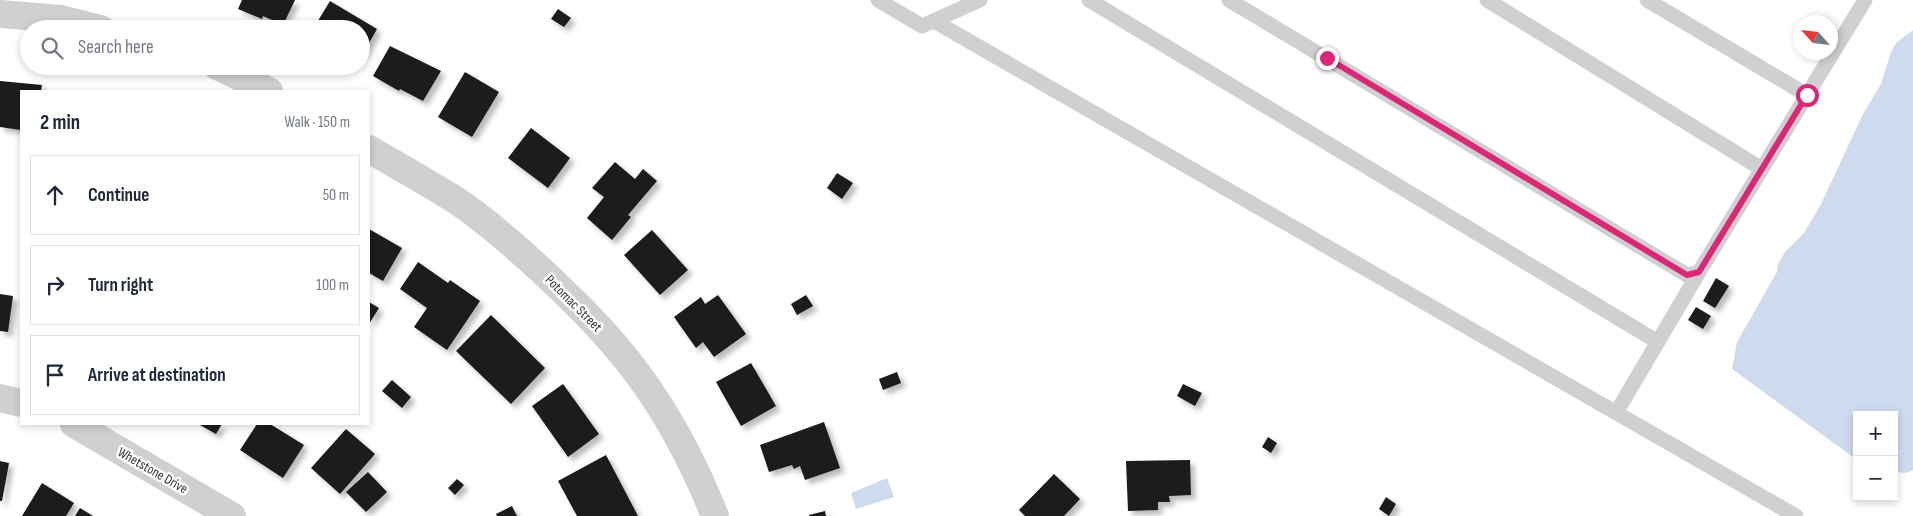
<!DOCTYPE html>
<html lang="en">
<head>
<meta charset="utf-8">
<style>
  :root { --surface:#fff; --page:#f6f6f7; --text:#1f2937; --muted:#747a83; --line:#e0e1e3 }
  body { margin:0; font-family:"Sofia Sans Condensed",sans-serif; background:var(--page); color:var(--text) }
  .controls { position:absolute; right:15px; bottom:15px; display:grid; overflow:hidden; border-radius:0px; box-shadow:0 2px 8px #0003 }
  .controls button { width:45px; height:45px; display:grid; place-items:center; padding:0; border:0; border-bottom:1px solid var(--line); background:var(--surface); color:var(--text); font:25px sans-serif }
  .compass { position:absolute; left:1793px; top:15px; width:45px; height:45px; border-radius:50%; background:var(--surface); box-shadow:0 2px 8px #0003; rotate:297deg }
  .stop { position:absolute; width:15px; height:15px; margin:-11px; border:4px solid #db2777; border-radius:50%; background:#fff }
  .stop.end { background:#db2777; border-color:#fff; box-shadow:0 1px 5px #0008 }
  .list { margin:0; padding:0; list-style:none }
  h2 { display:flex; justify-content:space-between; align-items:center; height:65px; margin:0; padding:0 20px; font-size:21px }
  h2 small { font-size:16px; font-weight:400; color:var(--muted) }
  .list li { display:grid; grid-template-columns:32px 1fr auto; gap:15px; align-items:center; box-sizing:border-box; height:80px; margin:0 10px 10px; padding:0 10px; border:1px solid var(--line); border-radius:0px }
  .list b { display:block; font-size:19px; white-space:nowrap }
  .list em { font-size:16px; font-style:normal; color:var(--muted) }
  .icon { flex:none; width:28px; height:28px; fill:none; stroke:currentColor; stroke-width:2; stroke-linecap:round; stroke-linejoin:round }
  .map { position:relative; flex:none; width:1913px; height:516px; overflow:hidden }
  .search { position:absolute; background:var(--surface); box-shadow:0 2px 8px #0003; left:20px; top:20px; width:350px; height:55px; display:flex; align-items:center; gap:12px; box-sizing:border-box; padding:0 18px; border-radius:28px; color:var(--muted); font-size:19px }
  .panel { position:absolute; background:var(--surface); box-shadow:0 2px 8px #0003; left:20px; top:90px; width:350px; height:335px; border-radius:0px }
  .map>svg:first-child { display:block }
</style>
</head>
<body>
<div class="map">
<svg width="1913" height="516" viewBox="0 0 1913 516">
  <defs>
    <filter id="shadow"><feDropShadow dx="4.5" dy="4.5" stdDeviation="2.5" flood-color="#0004"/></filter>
  </defs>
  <rect width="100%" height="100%" fill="#fff"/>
  <path fill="#cedaee" d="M 1913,30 L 1913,470 L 1906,473 L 1894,472 L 1894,415 L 1857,415 L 1857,460 L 1732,369 L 1737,342 L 1777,272 L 1778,264 L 1785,252 L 1804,233 L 1820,206 L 1863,114 L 1881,84 L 1891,52 L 1896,43 Z
    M 887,478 L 894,497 L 856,509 L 851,493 Z"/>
  <path fill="#1a1a1a" filter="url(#shadow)" d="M 242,0 L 295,0 L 283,25 L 263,16 L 262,19 L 238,9 Z
    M 330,1 L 377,29 L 361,57 L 361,29 L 313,29 Z
    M 558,9 L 571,18 L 564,27 L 551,19 Z
    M 390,46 L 441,71 L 423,101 L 400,89 L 399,91 L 373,76 Z
    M 465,72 L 499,92 L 472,137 L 438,117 Z
    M 0,81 L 42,85 L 41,91 L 21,91 L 21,130 L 0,127 Z
    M 531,128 L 570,158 L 548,188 L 508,158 Z
    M 615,162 L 635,179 L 643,169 L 657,181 L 628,215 L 631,217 L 612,240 L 587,218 L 604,197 L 592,188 Z
    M 837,173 L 853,183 L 842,199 L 827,188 Z
    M 369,229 L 402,248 L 383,281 L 369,273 Z
    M 652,230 L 688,270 L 660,295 L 624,255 Z
    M 418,262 L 448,283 L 450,280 L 480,301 L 447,350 L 414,327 L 427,308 L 400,289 Z
    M 1716,278 L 1729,286 L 1715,308 L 1703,301 Z
    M 0,294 L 13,296 L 8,332 L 0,331 Z
    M 718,295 L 746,334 L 714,357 L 703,342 L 696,348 L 674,317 L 701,297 L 705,304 Z
    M 806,295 L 813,306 L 797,315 L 791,304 Z
    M 369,302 L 379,308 L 369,324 Z
    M 1696,307 L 1711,316 L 1703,329 L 1688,320 Z
    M 491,315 L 545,368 L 511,404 L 456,351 Z
    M 751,363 L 776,406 L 741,426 L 716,382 Z
    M 897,372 L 901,383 L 883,390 L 879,379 Z
    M 392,380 L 411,397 L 402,408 L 382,391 Z
    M 563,384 L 599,434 L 568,457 L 532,406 Z
    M 1183,384 L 1202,393 L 1195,406 L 1177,396 Z
    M 824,422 L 840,468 L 805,480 L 800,466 L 794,469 L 792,465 L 769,472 L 760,445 Z
    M 198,424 L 222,424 L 216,434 Z
    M 257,424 L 270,424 L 304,445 L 283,478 L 240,450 Z
    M 346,429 L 375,454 L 340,494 L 311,468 Z
    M 1268,437 L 1277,443 L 1271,453 L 1262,447 Z
    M 606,455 L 638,516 L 577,516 L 558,481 Z
    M 1190,460 L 1191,495 L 1169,496 L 1170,502 L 1158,502 L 1158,510 L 1128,511 L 1126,461 Z
    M 0,461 L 9,463 L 2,501 L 0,501 Z
    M 368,472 L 387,492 L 366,512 L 346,492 Z
    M 1054,474 L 1080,499 L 1064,516 L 1025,516 L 1019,510 Z
    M 457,479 L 464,485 L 455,495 L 448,488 Z
    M 42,483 L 74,503 L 66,516 L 22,516 Z
    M 1386,497 L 1396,504 L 1389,516 L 1379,509 Z
    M 512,506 L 517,516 L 497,516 L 496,514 Z
    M 80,508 L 93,516 L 75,516 Z
    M 825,511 L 826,516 L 809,516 L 809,515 Z"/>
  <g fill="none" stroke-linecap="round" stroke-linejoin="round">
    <path stroke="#d0d0d0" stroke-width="15" d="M 878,0 L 922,26 L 980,0
      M 1089,0 L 1658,342
      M 1229,0 L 1687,275 L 1699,272 L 1865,0
      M 1487,0 L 1762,169
      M 1647,0 L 1807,95
      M 934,21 L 1796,516
      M 1616,413 L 1699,272"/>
    <path stroke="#d0d0d0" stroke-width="28" d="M 0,14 L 61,19 L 101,29
      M 217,66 L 269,91
      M 369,149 C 398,166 428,183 457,201 C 487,221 515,246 542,271 C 576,303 609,335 637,373 C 670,417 695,466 715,516
      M 0,398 L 21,403
      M 74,424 L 232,516"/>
  </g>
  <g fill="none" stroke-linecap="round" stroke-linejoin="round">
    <path stroke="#db2777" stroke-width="6" d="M 1327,58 L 1687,275 L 1699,272 L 1807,95"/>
  </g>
  <g text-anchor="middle" stroke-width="5" stroke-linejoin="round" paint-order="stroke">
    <g font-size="14" fill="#333" stroke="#fff">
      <text transform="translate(574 303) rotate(45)" y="5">Potomac Street</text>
      <text transform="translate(153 470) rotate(30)" y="5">Whetstone Drive</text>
    </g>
  </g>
</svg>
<div class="controls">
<button>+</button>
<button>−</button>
</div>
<svg class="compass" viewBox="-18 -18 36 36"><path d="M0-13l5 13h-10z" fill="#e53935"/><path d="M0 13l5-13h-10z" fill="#747a83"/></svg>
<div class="stop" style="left:1807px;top:95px"></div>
<div class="stop end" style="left:1327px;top:58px"></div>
<div class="search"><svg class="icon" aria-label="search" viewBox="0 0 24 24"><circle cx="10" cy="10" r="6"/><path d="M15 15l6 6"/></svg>Search here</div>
<section class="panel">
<h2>2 min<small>Walk · 150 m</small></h2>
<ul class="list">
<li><svg class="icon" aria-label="ahead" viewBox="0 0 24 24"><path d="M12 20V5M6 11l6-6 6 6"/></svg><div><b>Continue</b></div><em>50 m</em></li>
<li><svg class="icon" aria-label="right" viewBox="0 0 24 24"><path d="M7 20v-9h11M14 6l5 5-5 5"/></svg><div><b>Turn right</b></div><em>100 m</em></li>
<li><svg class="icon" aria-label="arrive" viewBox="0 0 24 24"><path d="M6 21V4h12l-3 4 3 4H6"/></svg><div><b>Arrive at destination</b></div></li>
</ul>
</section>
</div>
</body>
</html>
